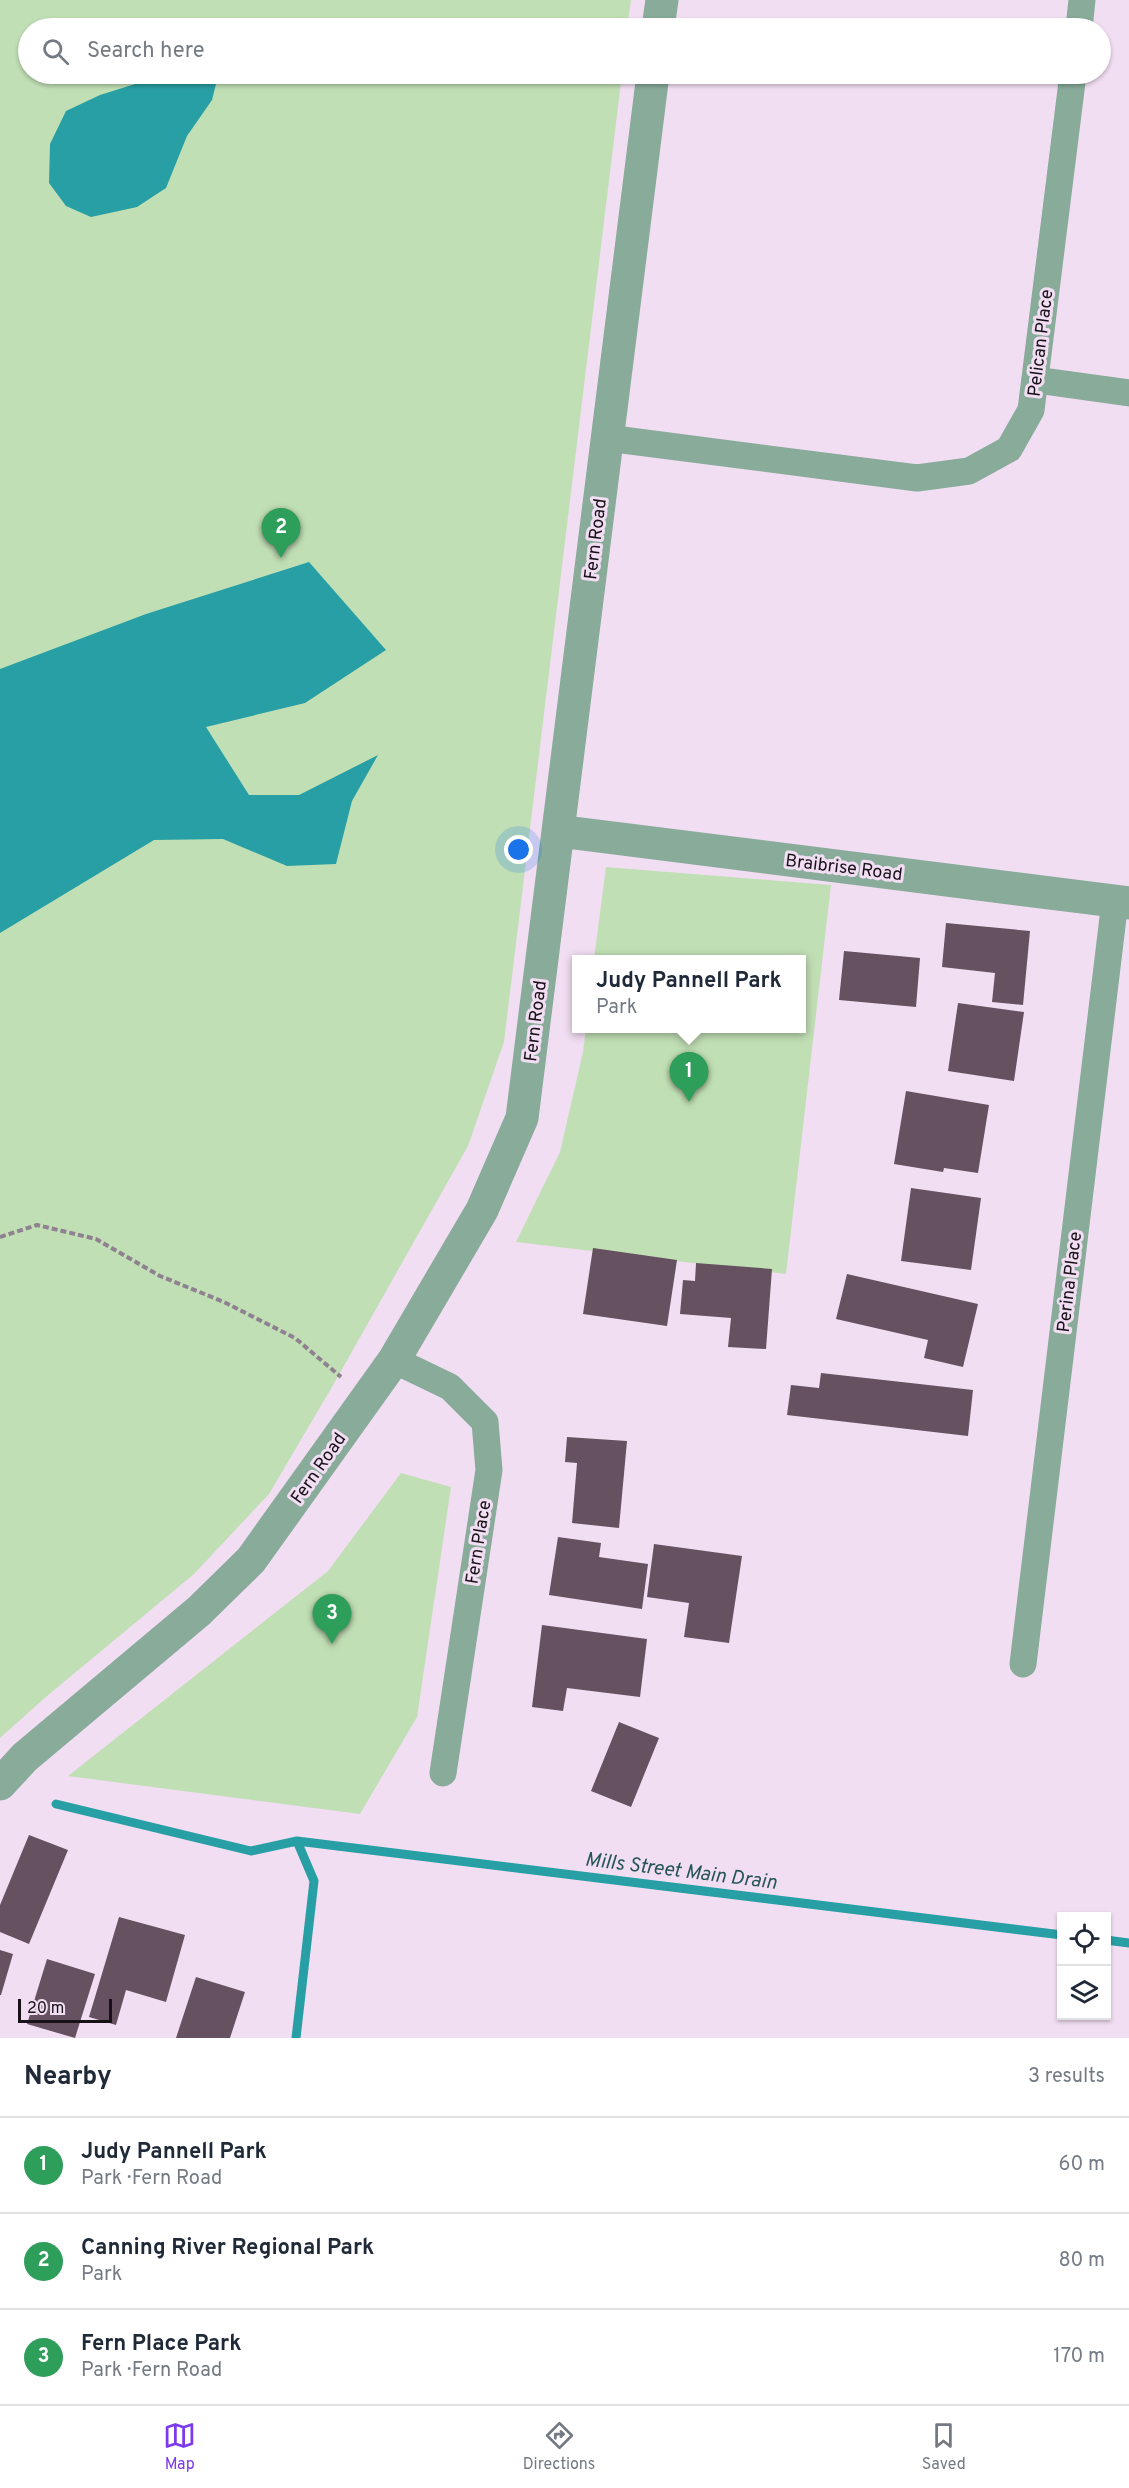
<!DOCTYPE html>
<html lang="en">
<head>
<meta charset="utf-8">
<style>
  :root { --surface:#fff; --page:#f2f2f3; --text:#1f2937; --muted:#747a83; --line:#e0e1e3; --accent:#7c3aed }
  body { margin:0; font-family:Overpass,sans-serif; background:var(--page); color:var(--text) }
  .controls { position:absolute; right:18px; bottom:18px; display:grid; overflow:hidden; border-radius:0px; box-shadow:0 2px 4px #0004 }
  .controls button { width:54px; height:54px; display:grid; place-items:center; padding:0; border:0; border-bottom:2px solid var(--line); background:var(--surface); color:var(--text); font:30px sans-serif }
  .scale { position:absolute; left:18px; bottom:15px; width:94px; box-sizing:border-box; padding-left:6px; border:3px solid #181118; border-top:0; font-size:16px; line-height:21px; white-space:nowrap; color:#181118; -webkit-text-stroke:4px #f2def3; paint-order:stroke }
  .you { position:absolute; left:519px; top:850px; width:21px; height:21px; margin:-15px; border:4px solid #fff; border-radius:50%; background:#1a73e8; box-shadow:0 0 0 9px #1a73e833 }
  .badge { display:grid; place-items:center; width:39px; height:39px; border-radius:50%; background:var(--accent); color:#fff; font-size:20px; font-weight:700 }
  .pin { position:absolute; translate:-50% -50px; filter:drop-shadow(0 2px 3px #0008) }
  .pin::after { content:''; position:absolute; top:32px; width:21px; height:18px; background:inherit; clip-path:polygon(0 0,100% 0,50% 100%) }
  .popup { position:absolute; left:572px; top:955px; width:234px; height:78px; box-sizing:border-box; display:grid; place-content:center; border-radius:0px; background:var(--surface); filter:drop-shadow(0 2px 4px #0005); font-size:20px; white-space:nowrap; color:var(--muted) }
  .popup b { font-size:22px; color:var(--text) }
  .popup::after { content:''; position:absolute; left:50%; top:100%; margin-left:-12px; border:12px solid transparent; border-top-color:var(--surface) }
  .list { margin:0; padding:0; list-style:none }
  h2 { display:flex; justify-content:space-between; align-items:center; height:78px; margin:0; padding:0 24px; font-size:26px }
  h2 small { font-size:20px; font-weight:400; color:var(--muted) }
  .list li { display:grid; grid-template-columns:39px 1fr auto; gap:18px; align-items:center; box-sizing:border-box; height:96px; padding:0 24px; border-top:2px solid var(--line) }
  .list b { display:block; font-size:22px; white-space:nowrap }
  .list p { margin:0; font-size:20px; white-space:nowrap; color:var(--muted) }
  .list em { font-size:20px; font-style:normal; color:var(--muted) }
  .icon { flex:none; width:33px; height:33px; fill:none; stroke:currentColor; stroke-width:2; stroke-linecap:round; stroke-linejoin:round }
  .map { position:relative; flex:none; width:1129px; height:2038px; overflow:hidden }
  .search { position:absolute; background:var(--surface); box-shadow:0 2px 4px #0004; left:18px; right:18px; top:18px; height:66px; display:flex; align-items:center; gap:15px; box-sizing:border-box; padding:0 21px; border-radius:33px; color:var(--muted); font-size:22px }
  .sheet { height:366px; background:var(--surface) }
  nav { display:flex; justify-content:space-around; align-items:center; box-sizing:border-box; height:84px; border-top:2px solid var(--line); background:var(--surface); font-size:16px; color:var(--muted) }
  nav a { display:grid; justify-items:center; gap:3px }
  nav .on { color:var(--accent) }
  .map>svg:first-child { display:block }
</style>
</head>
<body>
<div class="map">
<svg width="1129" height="2038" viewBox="0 0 1129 2038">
  <rect width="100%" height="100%" fill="#f2def3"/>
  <path fill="#c1dfb5" d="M 0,0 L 631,0 L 627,28 L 28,28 L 28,74 L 622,74 L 504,1042 L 468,1146 L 332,1387 L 269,1494 L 194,1574 L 47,1696 L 0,1738 Z
    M 606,867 L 831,885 L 786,1274 L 516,1242 L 560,1152 L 583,1052 L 586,1029 L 801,1028 L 801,960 L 594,959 Z
    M 401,1473 L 451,1487 L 417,1717 L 360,1814 L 68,1776 L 328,1571 Z"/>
  <path fill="#289fa4" d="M 153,74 L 213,74 L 217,80 L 212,100 L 187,136 L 166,188 L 137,207 L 91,217 L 66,206 L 49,183 L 50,144 L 66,111 L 100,95 L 135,84 Z
    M 309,562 L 386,650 L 305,703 L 206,727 L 249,795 L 299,795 L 378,755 L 352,801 L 336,864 L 287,866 L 223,839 L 154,840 L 0,933 L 0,669 L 146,614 Z"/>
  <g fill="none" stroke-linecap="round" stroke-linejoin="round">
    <path stroke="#289fa4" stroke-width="9" d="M 56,1804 L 251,1851 L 297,1841 L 1062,1935
      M 1106,1940 L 1129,1943
      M 296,2038 L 314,1881 L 297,1841"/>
  </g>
  <path fill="#655160" d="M 946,923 L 1030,931 L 1023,1005 L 992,1002 L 995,973 L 942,967 Z
    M 844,951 L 920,958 L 916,1007 L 839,1000 Z
    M 958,1003 L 1024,1012 L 1014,1081 L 948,1071 Z
    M 906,1091 L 989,1105 L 978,1173 L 944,1168 L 943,1172 L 894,1164 Z
    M 911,1188 L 981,1198 L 971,1270 L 901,1261 Z
    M 593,1248 L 677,1260 L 667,1326 L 583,1314 Z
    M 696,1263 L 772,1269 L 766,1349 L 728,1347 L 731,1318 L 680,1314 L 683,1280 L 695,1281 Z
    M 847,1274 L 978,1304 L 963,1367 L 924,1358 L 928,1340 L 836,1319 Z
    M 821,1373 L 973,1390 L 968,1436 L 787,1415 L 791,1385 L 819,1388 Z
    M 567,1437 L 627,1441 L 619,1528 L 572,1523 L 577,1463 L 565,1462 Z
    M 558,1537 L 601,1543 L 599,1557 L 648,1564 L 642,1609 L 549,1595 Z
    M 654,1544 L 742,1556 L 729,1643 L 684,1637 L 689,1603 L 647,1597 Z
    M 542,1625 L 647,1639 L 640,1697 L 567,1688 L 563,1711 L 532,1707 Z
    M 619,1722 L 659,1738 L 631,1807 L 591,1791 Z
    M 29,1835 L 68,1850 L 29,1944 L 0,1932 L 0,1905 Z
    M 119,1917 L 185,1935 L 166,2002 L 126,1990 L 116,2025 L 89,2017 Z
    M 0,1950 L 13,1954 L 1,1995 L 0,1995 Z
    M 47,1959 L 95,1974 L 75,2038 L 27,2024 Z
    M 196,1977 L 245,1992 L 230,2038 L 176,2038 Z"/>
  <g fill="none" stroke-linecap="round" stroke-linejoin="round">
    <path stroke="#8f8190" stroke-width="4" stroke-dasharray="6 3" stroke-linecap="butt" d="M 0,1237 L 37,1225 L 96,1239 L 160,1276 L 224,1302 L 295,1338 L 341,1377"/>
    <path stroke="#88ab9a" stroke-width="27" d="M 1079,28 L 1082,0
      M 1036,380 L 1129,393
      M 607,438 L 917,478 L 969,471 L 1009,449 L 1031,410 L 1073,74
      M 394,1360 L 450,1387 L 485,1422 L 489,1470 L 443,1773
      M 1023,1664 L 1115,901"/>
    <path stroke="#88ab9a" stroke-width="33" d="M 658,28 L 662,0
      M 558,831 L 1129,903
      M 0,1784 L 25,1757 L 199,1611 L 251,1560 L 394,1360 L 482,1210 L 522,1118 L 653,74"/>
  </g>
  <g text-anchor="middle" stroke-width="6" stroke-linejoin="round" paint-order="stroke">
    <g font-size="18" fill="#181118" stroke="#f2def3">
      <text transform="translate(1040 343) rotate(-83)" y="6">Pelican Place</text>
      <text transform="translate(595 539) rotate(-83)" y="6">Fern Road</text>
      <text transform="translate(844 867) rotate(7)" y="6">Braibrise Road</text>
      <text transform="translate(535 1021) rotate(-83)" y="6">Fern Road</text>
      <text transform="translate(1069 1282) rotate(-83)" y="6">Perina Place</text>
      <text transform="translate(318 1468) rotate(-55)" y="6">Fern Road</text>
      <text transform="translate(478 1542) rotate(-81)" y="6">Fern Place</text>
    </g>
    <g font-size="20" font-style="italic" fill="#255558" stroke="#f2def3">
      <text transform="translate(681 1870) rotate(7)" y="7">Mills Street Main Drain</text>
    </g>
  </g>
</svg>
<div class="controls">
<button><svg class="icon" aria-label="locate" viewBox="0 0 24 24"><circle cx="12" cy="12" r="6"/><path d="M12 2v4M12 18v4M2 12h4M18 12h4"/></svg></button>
<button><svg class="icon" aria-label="layers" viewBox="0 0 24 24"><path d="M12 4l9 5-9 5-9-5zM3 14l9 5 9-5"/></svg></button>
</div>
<div class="scale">20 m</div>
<div class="you"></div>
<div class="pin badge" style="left:689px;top:1102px;background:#2e9e5b">1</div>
<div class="popup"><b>Judy Pannell Park</b>Park</div>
<div class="pin badge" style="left:281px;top:558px;background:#2e9e5b">2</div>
<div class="pin badge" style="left:332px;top:1644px;background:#2e9e5b">3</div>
<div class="search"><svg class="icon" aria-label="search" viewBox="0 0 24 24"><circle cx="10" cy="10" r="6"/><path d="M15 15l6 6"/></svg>Search here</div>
</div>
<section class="sheet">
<h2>Nearby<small>3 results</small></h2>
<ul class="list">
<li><span class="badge" style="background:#2e9e5b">1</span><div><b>Judy Pannell Park</b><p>Park · Fern Road</p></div><em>60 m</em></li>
<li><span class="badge" style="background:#2e9e5b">2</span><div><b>Canning River Regional Park</b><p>Park</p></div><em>80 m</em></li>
<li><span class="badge" style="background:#2e9e5b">3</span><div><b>Fern Place Park</b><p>Park · Fern Road</p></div><em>170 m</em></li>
</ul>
</section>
<nav>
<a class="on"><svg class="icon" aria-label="map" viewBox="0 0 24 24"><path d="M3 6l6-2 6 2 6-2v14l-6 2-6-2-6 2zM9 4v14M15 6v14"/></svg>Map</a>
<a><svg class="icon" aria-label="directions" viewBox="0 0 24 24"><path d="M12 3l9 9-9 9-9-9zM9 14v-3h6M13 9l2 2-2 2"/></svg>Directions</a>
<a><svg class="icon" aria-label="saved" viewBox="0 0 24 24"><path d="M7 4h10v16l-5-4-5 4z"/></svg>Saved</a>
</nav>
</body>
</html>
